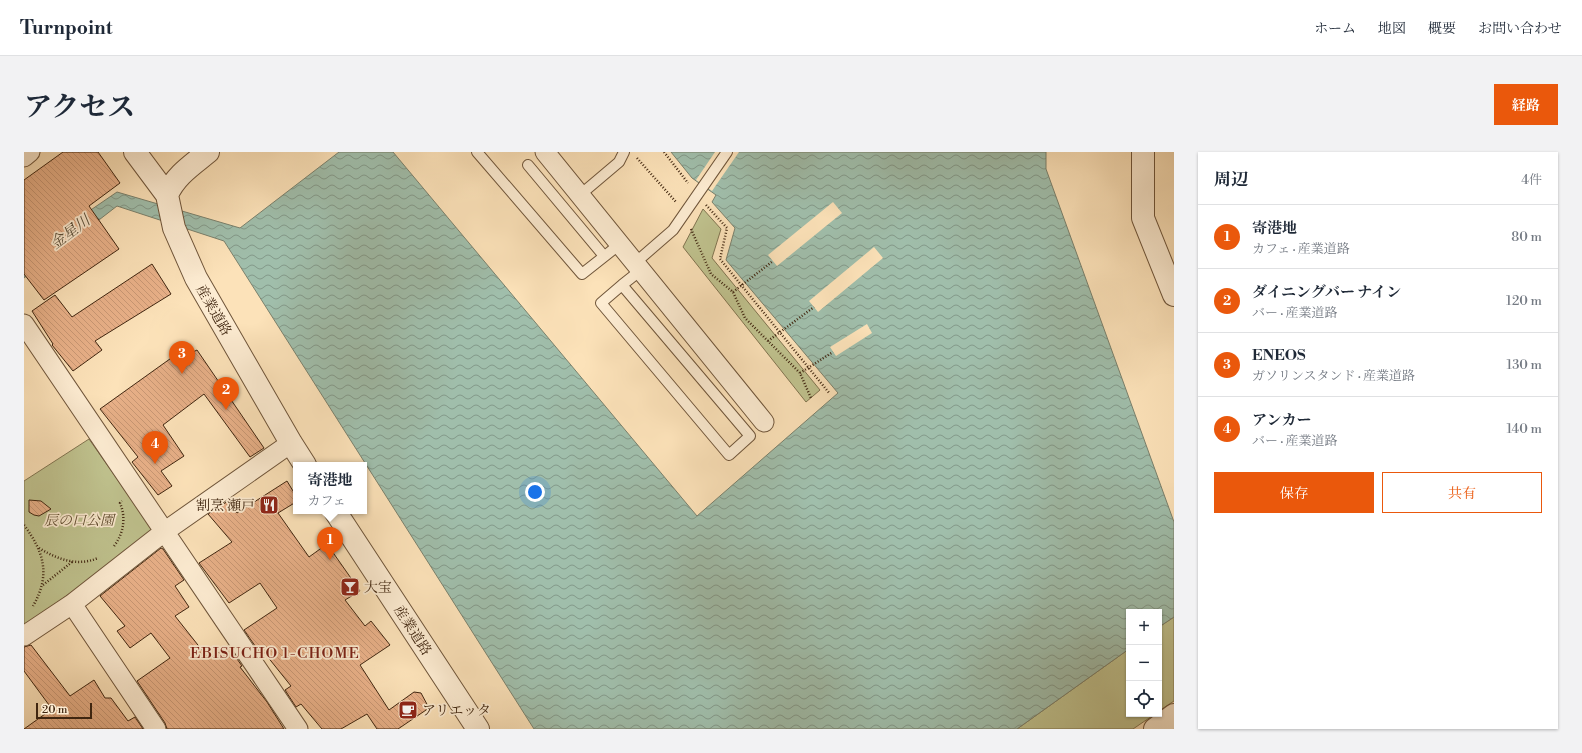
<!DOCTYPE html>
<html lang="ja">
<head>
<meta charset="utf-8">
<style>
  :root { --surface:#fff; --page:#f2f2f3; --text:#1f2937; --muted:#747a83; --line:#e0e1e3; --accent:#ea580c }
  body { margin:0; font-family:"Libre Bodoni","Noto Serif JP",serif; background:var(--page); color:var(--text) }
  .controls { position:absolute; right:12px; bottom:12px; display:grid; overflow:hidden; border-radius:0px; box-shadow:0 1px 3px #0004 }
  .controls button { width:36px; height:36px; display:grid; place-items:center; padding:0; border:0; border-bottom:1px solid var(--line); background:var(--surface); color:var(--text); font:20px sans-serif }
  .scale { position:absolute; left:12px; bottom:10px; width:56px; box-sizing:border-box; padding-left:4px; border:2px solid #402610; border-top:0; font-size:11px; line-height:14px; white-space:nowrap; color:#402610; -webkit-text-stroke:3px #fdecd2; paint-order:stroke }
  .you { position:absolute; left:511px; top:340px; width:14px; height:14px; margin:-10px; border:3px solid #fff; border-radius:50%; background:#1a73e8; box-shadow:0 0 0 6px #1a73e833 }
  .badge { display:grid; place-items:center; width:26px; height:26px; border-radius:50%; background:var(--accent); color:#fff; font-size:13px; font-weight:700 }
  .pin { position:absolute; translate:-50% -33px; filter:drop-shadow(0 1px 2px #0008) }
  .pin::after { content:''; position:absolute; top:21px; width:14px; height:12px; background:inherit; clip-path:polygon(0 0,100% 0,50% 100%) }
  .popup { position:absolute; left:269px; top:310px; width:74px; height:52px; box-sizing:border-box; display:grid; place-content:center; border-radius:0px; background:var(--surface); filter:drop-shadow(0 1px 3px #0005); font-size:13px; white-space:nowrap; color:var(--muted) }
  .popup b { font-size:15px; color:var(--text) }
  .popup::after { content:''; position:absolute; left:50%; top:100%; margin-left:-8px; border:8px solid transparent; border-top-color:var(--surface) }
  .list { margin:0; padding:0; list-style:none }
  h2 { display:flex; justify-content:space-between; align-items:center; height:52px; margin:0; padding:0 16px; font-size:17px }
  h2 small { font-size:13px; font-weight:400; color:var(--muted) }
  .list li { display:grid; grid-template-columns:26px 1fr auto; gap:12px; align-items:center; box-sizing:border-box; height:64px; padding:0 16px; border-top:1px solid var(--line) }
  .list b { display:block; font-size:15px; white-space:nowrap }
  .list p { margin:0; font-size:13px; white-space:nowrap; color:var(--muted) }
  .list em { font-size:13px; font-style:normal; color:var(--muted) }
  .actions { display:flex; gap:8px; padding:12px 16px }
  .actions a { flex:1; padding:9px 0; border:1px solid var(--accent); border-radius:0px; text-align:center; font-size:14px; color:var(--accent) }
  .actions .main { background:var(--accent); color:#fff }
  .icon { flex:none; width:22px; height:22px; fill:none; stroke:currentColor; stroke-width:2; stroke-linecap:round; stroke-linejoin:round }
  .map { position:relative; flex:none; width:1150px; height:577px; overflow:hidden; border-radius:0px }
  header { display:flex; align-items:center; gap:24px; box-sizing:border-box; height:56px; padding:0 20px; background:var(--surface); border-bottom:1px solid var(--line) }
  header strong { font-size:19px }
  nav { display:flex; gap:22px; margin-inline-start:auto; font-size:14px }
  .intro { display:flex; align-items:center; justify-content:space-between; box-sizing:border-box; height:96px; padding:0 24px }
  h1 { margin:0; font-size:28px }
  .button { padding:10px 18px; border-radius:0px; background:var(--accent); color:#fff; font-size:14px; font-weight:700 }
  main { display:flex; gap:24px; padding:0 24px }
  aside { flex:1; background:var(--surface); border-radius:0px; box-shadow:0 1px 3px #0004 }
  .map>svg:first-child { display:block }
</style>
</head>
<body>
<header>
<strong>Turnpoint</strong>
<nav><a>ホーム</a><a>地図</a><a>概要</a><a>お問い合わせ</a></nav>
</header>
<div class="intro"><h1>アクセス</h1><a class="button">経路</a></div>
<main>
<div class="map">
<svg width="1150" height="577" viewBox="0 0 1150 577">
  <defs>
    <pattern id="water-waves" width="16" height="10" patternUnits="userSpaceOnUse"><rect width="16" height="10" fill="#a0beab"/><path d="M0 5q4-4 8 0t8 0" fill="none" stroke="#849a8a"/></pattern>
    <pattern id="building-back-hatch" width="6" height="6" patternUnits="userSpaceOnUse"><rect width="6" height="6" fill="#e9b189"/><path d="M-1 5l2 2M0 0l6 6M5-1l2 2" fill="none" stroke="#c99875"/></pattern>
  </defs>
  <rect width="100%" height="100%" fill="#fce2b9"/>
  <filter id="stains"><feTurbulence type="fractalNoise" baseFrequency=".005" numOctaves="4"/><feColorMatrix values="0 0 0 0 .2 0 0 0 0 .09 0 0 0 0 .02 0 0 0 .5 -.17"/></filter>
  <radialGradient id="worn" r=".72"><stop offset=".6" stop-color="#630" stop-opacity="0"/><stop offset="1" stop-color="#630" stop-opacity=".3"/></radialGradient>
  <path fill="#c0c38f" stroke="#807450" d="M 679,57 L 697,77 L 688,106 L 796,238 L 782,250 L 659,95 Z
    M 65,287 L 131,381 L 0,474 L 0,329 Z
    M 1150,465 L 1150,549 L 1135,559 L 1135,475 Z
    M 1105,497 L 1105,562 L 1131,562 L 1109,577 L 993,577 Z"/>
  <path fill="url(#water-waves)" stroke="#7a816d" d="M 315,0 L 369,0 L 673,364 L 814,241 L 702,108 L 711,76 L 688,50 L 692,43 L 668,26 L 647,0 L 1022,0 L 1022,17 L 1150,370 L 1150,465 L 1135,475 L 1135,460 L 1105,460 L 1105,497 L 993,577 L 510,577 L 200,89 L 93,54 L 0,126 L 0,108 L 55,66 L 93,40 L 216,76 Z"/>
  <path fill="#fce2b9" d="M 691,0 L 715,0 L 688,39 L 672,28 Z
    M 809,50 L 818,61 L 753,114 L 744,103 Z
    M 850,95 L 859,106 L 794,160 L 785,149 Z
    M 843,172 L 848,181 L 812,204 L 806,195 Z"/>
  <path fill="url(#building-back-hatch)" stroke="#402610" d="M 39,0 L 74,0 L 96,31 L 65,54 L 95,97 L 20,148 L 0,122 L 0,28 Z
    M 128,112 L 147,142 L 71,189 L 78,198 L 49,219 L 28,193 L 29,192 L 8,159 L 31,143 L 48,165 Z
    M 164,194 L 167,201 L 173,198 L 240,296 L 226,305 L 180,242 L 139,273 L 160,304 L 137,319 L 148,334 L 134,343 L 108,310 L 114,305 L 76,257 Z
    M 263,329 L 272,344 L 272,350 L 254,361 L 285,405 L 303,392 L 336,439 L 321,448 L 341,474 L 347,469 L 366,493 L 336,513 L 365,558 L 390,540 L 397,541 L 405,556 L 374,577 L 353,577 L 343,562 L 317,577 L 298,577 L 277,552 L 272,555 L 261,538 L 267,534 L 239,499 L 236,501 L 220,478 L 253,456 L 236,431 L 205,451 L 175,411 L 208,390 L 184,362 L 204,349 L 213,361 Z
    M 5,348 L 17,349 L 27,357 L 15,364 L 10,363 L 5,360 Z
    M 137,396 L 139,397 L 160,428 L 151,434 L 165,455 L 151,464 L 185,507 L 204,494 L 218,514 L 216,515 L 243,550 L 260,577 L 143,577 L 141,571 L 113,529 L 146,506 L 127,481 L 106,496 L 93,479 L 101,474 L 76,444 Z
    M 7,493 L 46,544 L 70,528 L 81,546 L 87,546 L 104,569 L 111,565 L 119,577 L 0,577 L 28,557 L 0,519 L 0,495 Z"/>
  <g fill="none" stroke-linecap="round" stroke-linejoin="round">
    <g stroke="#6f553a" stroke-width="12">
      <path id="service" d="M 453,0 L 558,122 L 596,92
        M 504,13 L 580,104
        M 556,43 L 595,10 L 600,0
        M 611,111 L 649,78 L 703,0
        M 598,133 L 577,151 L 705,303 L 726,284 L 598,133 L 617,118"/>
    </g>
    <g stroke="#6f553a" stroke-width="21">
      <path id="minor" d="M 521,0 L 740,270
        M 0,5 L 6,0
        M 0,172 L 274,577
        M 48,452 L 132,577
        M 0,484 L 48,452 L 140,380 L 267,291"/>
    </g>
    <g stroke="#6f553a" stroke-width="24">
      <path id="tertiary" d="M 111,0 L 143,43 L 150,76 L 172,126 L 267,291 L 281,313
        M 1119,0 L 1119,66 L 1150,143
        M 143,43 C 151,24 168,13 184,0
        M 311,359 L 454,577
        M 1131,577 L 1150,563"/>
    </g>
    <path stroke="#402610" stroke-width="2.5" stroke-dasharray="1 2" stroke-linecap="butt" d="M 640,0 L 664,31
      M 613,6 L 652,50
      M 682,53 L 703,76 L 696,107 L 806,242
      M 667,77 L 687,122 L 709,140 L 721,166 L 776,221 L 787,246
      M 709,140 L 749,109
      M 744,189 L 790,155
      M 776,221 L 809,200
      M 0,373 C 20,400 27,423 9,454
      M 90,394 C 100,381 102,365 96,351 L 98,349
      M 15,396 C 33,407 53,415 74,406
      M 19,433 L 48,410"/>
    <use href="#service" stroke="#fdecd2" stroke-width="10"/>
    <use href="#minor" stroke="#fdecd2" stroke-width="19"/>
    <use href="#tertiary" stroke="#fdecd2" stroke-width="22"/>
  </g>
  <defs>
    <g id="restaurant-square" transform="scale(1)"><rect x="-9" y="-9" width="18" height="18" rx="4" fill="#8f2418" stroke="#fdecd2"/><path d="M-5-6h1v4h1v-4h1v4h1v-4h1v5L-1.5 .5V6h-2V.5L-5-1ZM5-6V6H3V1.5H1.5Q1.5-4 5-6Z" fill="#fff"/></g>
    <g id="bar-square" transform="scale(1)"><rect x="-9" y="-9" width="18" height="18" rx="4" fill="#8f2418" stroke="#fdecd2"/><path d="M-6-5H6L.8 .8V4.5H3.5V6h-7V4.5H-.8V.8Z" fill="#fff"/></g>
    <g id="cafe-square" transform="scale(1)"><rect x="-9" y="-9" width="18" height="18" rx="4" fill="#8f2418" stroke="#fdecd2"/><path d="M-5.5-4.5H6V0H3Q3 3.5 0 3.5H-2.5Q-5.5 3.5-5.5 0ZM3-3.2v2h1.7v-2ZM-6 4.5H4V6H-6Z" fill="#fff"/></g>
  </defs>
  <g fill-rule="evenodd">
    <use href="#restaurant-square" x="245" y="353"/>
    <use href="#bar-square" x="326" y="435"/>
    <use href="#cafe-square" x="384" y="558"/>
  </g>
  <g text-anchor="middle" stroke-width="3.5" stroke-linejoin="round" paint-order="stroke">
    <g font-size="14" fill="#402610" stroke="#fdecd2">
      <text transform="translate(190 158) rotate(60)" y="5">産業道路</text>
      <text transform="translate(389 478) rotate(57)" y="5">産業道路</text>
    </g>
    <g font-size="14" fill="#402610" stroke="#fdecd2" text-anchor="start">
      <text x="231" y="358" text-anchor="end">割烹 瀬戸</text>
      <text x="340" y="440">大宝</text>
      <text x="398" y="563">アリエッタ</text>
    </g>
    <g font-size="14" font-style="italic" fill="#604d30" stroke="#fdecd2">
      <text x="55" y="373">辰の口公園</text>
    </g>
    <g font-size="15" font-style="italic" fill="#584c37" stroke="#fdecd2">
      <text transform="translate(46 80) rotate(-37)" y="5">金星川</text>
    </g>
    <g font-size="15" letter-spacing="1" fill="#7a1f14" stroke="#fdecd2">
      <text x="251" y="506">EBISUCHO 1-CHOME</text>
    </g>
  </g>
  <rect width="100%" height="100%" filter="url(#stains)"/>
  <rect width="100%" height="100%" fill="url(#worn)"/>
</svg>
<div class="controls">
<button>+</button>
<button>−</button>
<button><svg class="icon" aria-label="locate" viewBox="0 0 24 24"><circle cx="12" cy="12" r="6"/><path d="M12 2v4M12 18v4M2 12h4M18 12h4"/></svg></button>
</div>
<div class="scale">20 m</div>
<div class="you"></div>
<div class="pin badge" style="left:306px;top:408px">1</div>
<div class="popup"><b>寄港地</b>カフェ</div>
<div class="pin badge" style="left:202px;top:258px">2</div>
<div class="pin badge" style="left:158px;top:222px">3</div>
<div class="pin badge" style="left:131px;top:312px">4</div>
</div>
<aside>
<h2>周辺<small>4件</small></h2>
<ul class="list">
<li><span class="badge">1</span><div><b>寄港地</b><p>カフェ · 産業道路</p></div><em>80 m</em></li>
<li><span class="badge">2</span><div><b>ダイニングバー ナイン</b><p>バー · 産業道路</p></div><em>120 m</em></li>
<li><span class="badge">3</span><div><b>ENEOS</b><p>ガソリンスタンド · 産業道路</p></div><em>130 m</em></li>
<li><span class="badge">4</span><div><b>アンカー</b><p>バー · 産業道路</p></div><em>140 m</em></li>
</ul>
<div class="actions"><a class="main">保存</a><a>共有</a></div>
</aside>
</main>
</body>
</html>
